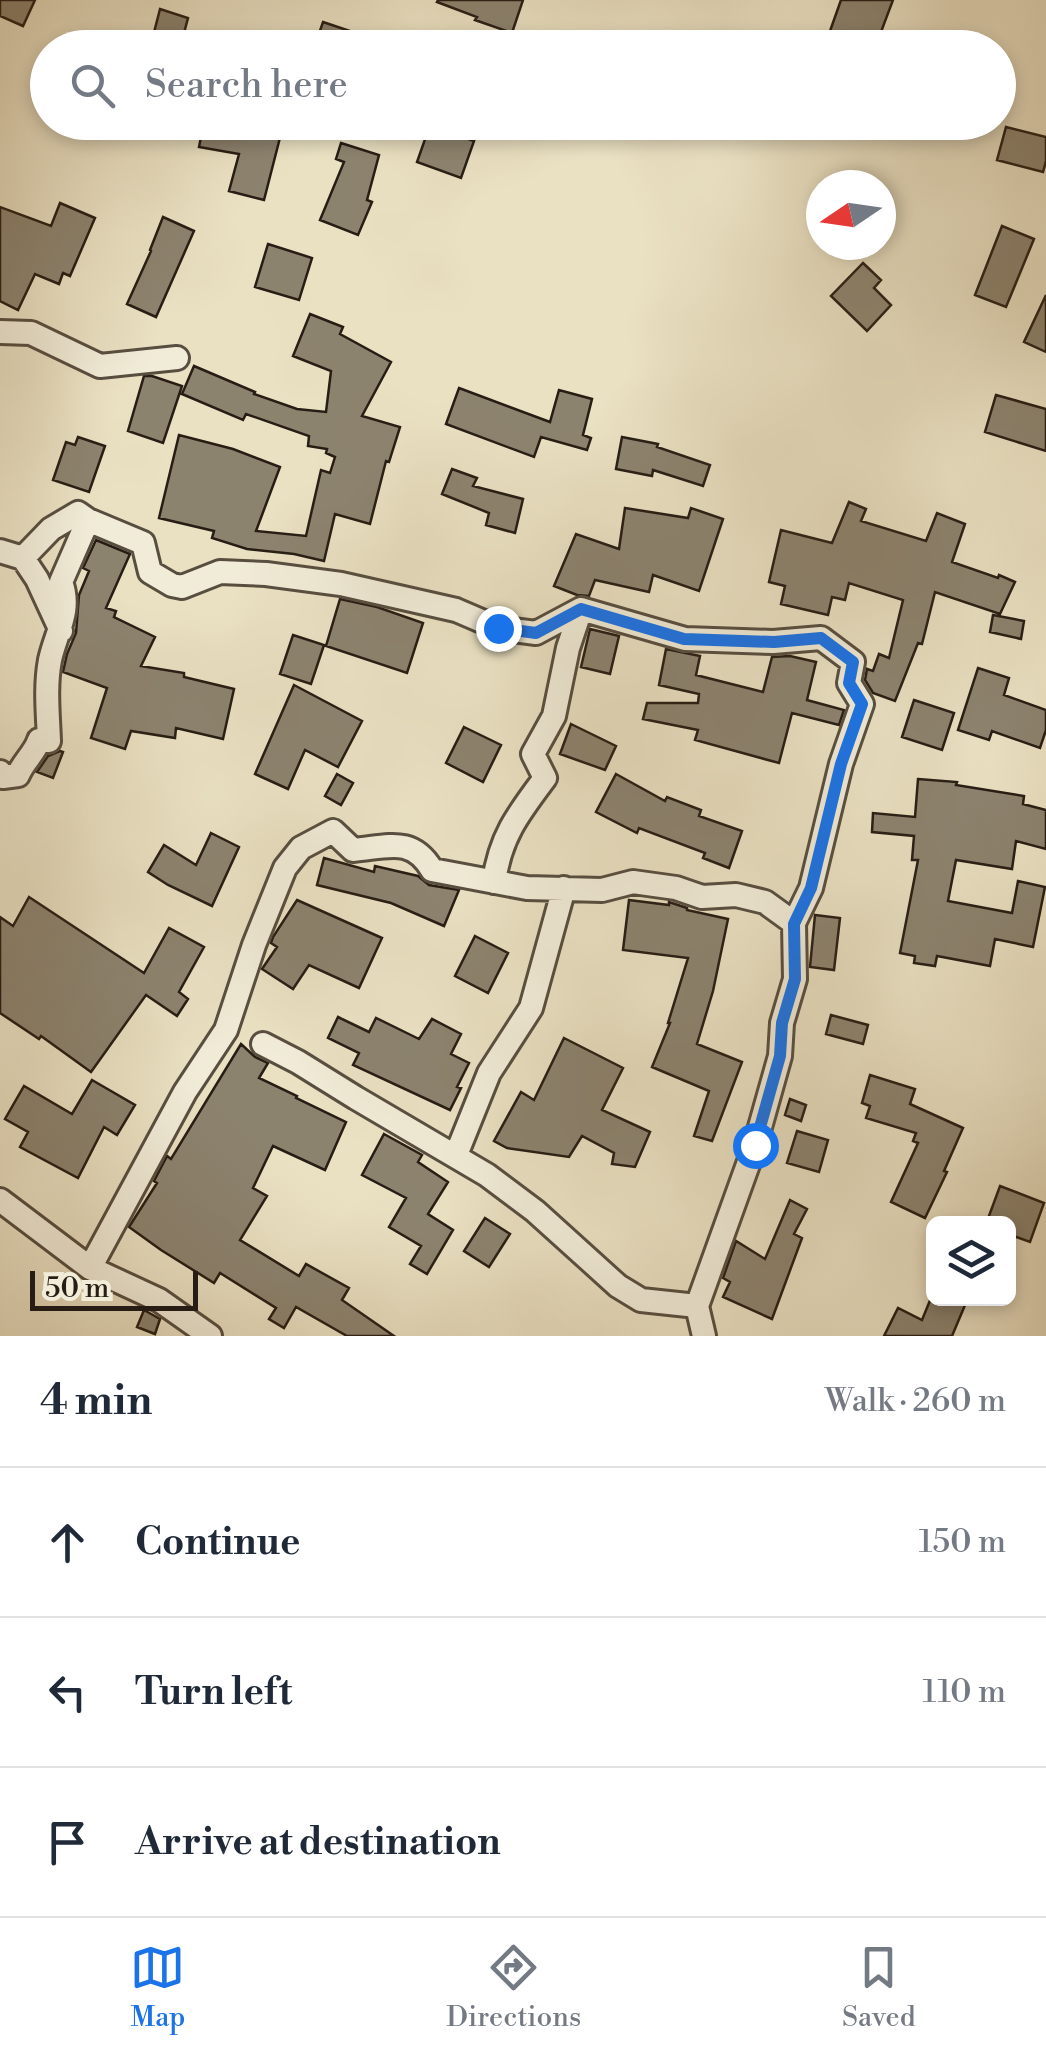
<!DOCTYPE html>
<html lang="en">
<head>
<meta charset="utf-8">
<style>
  :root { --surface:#fff; --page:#f2f2f3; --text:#1f2937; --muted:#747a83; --line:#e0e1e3; --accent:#1a73e8 }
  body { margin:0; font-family:"Libre Bodoni",serif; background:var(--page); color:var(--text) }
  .controls { position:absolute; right:30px; bottom:30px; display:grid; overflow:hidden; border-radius:15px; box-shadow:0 5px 15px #0003 }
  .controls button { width:90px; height:90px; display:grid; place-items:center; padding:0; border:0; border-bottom:2px solid var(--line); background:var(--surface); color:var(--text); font:50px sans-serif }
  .compass { position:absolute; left:806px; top:170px; width:90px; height:90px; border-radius:50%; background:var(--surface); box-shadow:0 5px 15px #0003; rotate:257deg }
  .scale { position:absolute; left:30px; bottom:25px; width:168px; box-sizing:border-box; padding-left:10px; border:5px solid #271d14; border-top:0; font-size:28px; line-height:35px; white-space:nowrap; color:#271d14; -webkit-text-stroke:8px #f1ecd8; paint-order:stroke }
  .stop { position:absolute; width:30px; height:30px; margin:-22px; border:8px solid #1a73e8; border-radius:50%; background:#fff }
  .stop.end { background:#1a73e8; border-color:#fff; box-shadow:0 2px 10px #0008 }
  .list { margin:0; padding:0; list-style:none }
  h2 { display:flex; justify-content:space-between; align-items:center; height:130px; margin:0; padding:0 40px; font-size:42px }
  h2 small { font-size:32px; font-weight:400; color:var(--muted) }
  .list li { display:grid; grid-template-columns:65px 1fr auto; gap:30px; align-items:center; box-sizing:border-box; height:150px; padding:0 40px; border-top:2px solid var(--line) }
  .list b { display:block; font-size:38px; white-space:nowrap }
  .list em { font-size:32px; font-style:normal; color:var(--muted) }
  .icon { flex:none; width:55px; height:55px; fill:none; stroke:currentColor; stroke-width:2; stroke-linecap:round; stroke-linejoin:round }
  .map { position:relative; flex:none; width:1046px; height:1336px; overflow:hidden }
  .search { position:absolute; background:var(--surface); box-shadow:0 5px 15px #0003; left:30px; right:30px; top:30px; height:110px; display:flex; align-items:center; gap:25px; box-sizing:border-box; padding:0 35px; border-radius:55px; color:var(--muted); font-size:38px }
  .sheet { height:580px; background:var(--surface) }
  nav { display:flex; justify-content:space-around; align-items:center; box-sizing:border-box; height:140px; border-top:2px solid var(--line); background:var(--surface); font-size:28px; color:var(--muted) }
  nav a { display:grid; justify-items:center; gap:5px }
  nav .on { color:var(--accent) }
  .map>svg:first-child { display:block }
</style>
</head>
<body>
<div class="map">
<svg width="1046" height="1336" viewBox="0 0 1046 1336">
  <rect width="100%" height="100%" fill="#eae1c3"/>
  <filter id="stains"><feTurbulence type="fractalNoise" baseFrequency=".002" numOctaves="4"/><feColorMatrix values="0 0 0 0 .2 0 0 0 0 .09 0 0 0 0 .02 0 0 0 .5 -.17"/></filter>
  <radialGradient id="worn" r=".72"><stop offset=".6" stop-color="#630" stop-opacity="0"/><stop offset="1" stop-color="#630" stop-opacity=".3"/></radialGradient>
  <path fill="#8c836f" stroke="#271d14" stroke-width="2.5" d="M 0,0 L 35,0 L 23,26 L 0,16 Z
    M 438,0 L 523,0 L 512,33 L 475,20 L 477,17 L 437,2 Z
    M 841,0 L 893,0 L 875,48 L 830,31 Z
    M 160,9 L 188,18 L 180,48 L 150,48 Z
    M 323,22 L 356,33 L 351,48 L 314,48 Z
    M 204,122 L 284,122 L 264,200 L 229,191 L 239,154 L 199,147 Z
    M 430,125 L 474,141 L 461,178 L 417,162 Z
    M 1006,127 L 1046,137 L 1046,161 L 1043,172 L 997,160 Z
    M 341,143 L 379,155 L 367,200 L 372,202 L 358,235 L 320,220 L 344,162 L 336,159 Z
    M 60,203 L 95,218 L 70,276 L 63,273 L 59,284 L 35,274 L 18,310 L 0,301 L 0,207 L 51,226 Z
    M 163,217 L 194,231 L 156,317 L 127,304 L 151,251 L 150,250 Z
    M 1002,226 L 1034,239 L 1006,307 L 975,295 Z
    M 268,244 L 312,258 L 299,300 L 255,287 Z
    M 863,263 L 881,280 L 874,288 L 891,305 L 867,331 L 831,296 Z
    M 1046,295 L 1046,352 L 1024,342 Z
    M 310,314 L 343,327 L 340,334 L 391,362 L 362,416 L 400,427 L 389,462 L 386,461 L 370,524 L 335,514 L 324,561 L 294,554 L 247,549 L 212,538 L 214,531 L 159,518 L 179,435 L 233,449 L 280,467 L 256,531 L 306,536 L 321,470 L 330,473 L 335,457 L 326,453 L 327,449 L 308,446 L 309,436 L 246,414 L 243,420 L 182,394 L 194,366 L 255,392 L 254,394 L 297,409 L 326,412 L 331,371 L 293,356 Z
    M 144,376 L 152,376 L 182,386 L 163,443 L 128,431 Z
    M 459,388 L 550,422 L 559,390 L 592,399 L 583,435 L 591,438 L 587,450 L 541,437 L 534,457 L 446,424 Z
    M 996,395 L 1046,409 L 1046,451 L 985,432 Z
    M 78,437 L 105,446 L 89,492 L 53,480 L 66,442 L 75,445 Z
    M 622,437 L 658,444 L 657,447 L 710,465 L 703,486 L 653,470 L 652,476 L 616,469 Z
    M 452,469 L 477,478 L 473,486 L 523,499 L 515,533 L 486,525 L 489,513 L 442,494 Z
    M 849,502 L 866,509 L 861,521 L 926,541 L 937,513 L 965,524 L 952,562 L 998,578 L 999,575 L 1015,582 L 1000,614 L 935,592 L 922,644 L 918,643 L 895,701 L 873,693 L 865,680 L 867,669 L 873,671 L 879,654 L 889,658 L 903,600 L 849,583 L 845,600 L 832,597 L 828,615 L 781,604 L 785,586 L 769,582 L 781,530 L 832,543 Z
    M 625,508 L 688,518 L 691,508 L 723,519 L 699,591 L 653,575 L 649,592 L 595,580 L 589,596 L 577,595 L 554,586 L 576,534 L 619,549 Z
    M 96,540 L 130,554 L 106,608 L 116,611 L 114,617 L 155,637 L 141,666 L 184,673 L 184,677 L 234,689 L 223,739 L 176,728 L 175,738 L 131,731 L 125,749 L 91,738 L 107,688 L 63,672 L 67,654 L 76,633 L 79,595 L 89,571 L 83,568 Z
    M 340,599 L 377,607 L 423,623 L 407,673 L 326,646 Z
    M 993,615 L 1024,621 L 1021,639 L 990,632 Z
    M 590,629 L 619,636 L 610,674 L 581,667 Z
    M 293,635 L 324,645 L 311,684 L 280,674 Z
    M 666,649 L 700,656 L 696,675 L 763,692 L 772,657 L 790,656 L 816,662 L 807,700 L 844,710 L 839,725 L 792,713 L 779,763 L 695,740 L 698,730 L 643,719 L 647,703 L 698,703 L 699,694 L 659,685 Z
    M 978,668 L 1009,678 L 1004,695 L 1046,710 L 1046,730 L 1040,748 L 992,731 L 989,740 L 958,730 Z
    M 294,685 L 362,721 L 338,767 L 305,750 L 288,789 L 255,774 Z
    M 914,700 L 954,713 L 942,750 L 902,737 Z
    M 571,724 L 616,746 L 605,770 L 560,754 Z
    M 464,727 L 501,745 L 483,782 L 446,763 Z
    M 60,751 L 63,752 L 53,778 L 37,772 L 48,756 Z
    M 337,774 L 353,783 L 341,805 L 325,796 Z
    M 616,774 L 665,801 L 667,797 L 701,810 L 699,816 L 742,831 L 729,868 L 703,858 L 705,853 L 639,828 L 637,833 L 596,812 Z
    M 918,779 L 957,782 L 956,785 L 1024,796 L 1023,804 L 1046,810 L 1046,849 L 1016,841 L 1012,869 L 956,860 L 948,901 L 1012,913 L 1018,881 L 1045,887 L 1033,947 L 995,939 L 990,966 L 937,956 L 935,966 L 914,963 L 915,956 L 900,953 L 918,860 L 912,860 L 914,836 L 872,832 L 873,813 L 915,817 Z
    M 211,833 L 239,847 L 212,906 L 168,885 L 148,872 L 164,845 L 196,865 Z
    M 324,858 L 374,872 L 375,866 L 418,876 L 429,885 L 459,890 L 444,926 L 391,903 L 317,885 Z
    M 29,897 L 144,973 L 169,928 L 204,947 L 179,992 L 188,999 L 177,1016 L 146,995 L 91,1072 L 41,1036 L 39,1039 L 0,1013 L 0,917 L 13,926 Z
    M 297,900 L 382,938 L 359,988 L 309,965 L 293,989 L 262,969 L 277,947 L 271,943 L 273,937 Z
    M 629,900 L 669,905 L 669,902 L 687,908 L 687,910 L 728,919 L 713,991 L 697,1044 L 742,1062 L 712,1141 L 694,1136 L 709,1091 L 652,1067 L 670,1023 L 668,1023 L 688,958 L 623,950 Z
    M 815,915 L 840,918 L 834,970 L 810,967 Z
    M 475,936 L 508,953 L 488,993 L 455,976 Z
    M 831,1015 L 868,1025 L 863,1044 L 826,1034 Z
    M 338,1017 L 369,1032 L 376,1018 L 419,1039 L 432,1019 L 461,1034 L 451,1054 L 469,1063 L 457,1087 L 461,1088 L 450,1110 L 353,1065 L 359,1053 L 328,1038 Z
    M 564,1038 L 623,1068 L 602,1110 L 650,1132 L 635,1167 L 612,1164 L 614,1153 L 582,1136 L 569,1157 L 507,1148 L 494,1141 L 521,1092 L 534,1100 Z
    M 241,1044 L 255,1057 L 268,1063 L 259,1078 L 297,1096 L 296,1098 L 346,1122 L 325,1170 L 273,1146 L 253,1188 L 267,1196 L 240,1240 L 299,1276 L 306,1264 L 349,1288 L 342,1300 L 394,1336 L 347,1336 L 296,1307 L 284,1328 L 269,1319 L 276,1308 L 220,1273 L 214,1283 L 161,1250 L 129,1227 L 157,1183 L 154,1181 L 167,1156 L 171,1159 Z
    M 870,1075 L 915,1089 L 910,1104 L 963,1128 L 944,1171 L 947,1172 L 925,1218 L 891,1202 L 918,1143 L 913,1141 L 916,1133 L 866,1118 L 870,1106 L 862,1103 Z
    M 92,1080 L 135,1105 L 117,1135 L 104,1127 L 78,1178 L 20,1147 L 28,1132 L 5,1119 L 24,1086 L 72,1114 Z
    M 790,1099 L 806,1105 L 801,1121 L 785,1115 Z
    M 797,1131 L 828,1140 L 819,1172 L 787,1163 Z
    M 384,1134 L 422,1155 L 418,1162 L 448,1182 L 428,1214 L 453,1230 L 427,1274 L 410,1264 L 421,1246 L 389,1227 L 406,1198 L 362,1175 Z
    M 1000,1186 L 1044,1203 L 1030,1242 L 1008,1234 L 1008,1224 L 986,1224 Z
    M 790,1200 L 807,1209 L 794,1234 L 802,1238 L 772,1319 L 723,1297 L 730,1282 L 723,1278 L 736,1241 L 765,1259 Z
    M 485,1218 L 510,1234 L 489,1267 L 464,1251 Z
    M 931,1298 L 968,1298 L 952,1336 L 884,1336 L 898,1308 L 922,1320 Z
    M 144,1310 L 160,1319 L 155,1334 L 137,1327 Z"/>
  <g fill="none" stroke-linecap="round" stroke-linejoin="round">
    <g stroke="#584e40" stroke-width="28">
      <path id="street" d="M 0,332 L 31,333 L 100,366 L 177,358
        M 0,551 L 23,558 L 51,529 L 78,513 L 88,520 L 143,543 L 150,572 L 172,585 L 182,587 L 220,572 L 266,574 L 341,584 L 456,610 L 498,628 L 536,633 L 581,609 L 685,639 L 773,642 L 821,638 L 853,662 L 849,683 L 862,704 L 841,764 L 811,888 L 794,923 L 795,979 L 782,1023 L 780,1056 L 755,1145 L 697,1306 L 704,1336
        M 23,558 L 37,579 L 61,631
        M 0,772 L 3,777 L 18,775 C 23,762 35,753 39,740 L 49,741 C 48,714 45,687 50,660 C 56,632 72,611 61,582 L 88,520
        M 494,882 C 500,837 518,814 545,778 L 533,754 L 554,716 L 568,648 L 581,609
        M 263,1044 L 298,1062 L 356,1098 L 487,1175 L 535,1211 L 618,1286 L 641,1300 L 697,1306
        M 456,1155 L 489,1073 L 531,1008 L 564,888
        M 0,1200 L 90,1268 L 159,1300 L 210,1336
        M 90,1268 L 185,1092 L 226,1030 L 254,945 L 285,868 L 301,848 L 333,831 L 353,850 C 388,847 412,836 432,870 L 527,888 L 602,890 L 633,882 L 676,888 L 702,897 L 736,895 L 765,902 L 794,923"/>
    </g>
    <use href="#street" stroke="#f1ecd8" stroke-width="22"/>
  </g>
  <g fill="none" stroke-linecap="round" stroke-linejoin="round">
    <path stroke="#1a73e8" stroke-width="12" d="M 498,628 L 536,633 L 581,609 L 684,639 L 774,642 L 821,638 L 853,662 L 849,683 L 862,704 L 841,764 L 811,888 L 794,924 L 795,979 L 782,1023 L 780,1056 L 755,1145"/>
  </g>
  <rect width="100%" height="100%" filter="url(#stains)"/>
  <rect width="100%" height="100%" fill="url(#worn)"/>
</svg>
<div class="controls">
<button><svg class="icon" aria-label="layers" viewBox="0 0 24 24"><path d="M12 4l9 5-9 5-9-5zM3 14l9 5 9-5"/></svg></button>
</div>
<svg class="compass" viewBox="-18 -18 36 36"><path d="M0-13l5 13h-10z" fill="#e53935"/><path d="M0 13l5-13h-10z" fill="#747a83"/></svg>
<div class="scale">50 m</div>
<div class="stop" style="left:755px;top:1145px"></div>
<div class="stop end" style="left:498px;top:628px"></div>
<div class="search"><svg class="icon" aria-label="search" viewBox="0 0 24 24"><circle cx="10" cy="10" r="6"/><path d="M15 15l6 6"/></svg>Search here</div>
</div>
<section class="sheet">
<h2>4 min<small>Walk · 260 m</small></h2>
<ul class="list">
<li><svg class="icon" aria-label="ahead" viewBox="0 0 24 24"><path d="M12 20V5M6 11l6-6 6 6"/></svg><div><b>Continue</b></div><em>150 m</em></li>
<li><svg class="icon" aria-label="left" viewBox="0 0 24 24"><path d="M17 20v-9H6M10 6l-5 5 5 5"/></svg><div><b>Turn left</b></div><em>110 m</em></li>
<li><svg class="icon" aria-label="arrive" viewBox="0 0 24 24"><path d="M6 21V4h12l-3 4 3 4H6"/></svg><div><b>Arrive at destination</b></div></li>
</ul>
</section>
<nav>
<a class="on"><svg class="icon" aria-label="map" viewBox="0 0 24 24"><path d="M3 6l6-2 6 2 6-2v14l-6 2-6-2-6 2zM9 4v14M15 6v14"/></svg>Map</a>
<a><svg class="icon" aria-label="directions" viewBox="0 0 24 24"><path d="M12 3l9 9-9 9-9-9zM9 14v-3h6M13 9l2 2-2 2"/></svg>Directions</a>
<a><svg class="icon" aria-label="saved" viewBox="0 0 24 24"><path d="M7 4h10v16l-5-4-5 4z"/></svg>Saved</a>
</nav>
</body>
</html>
